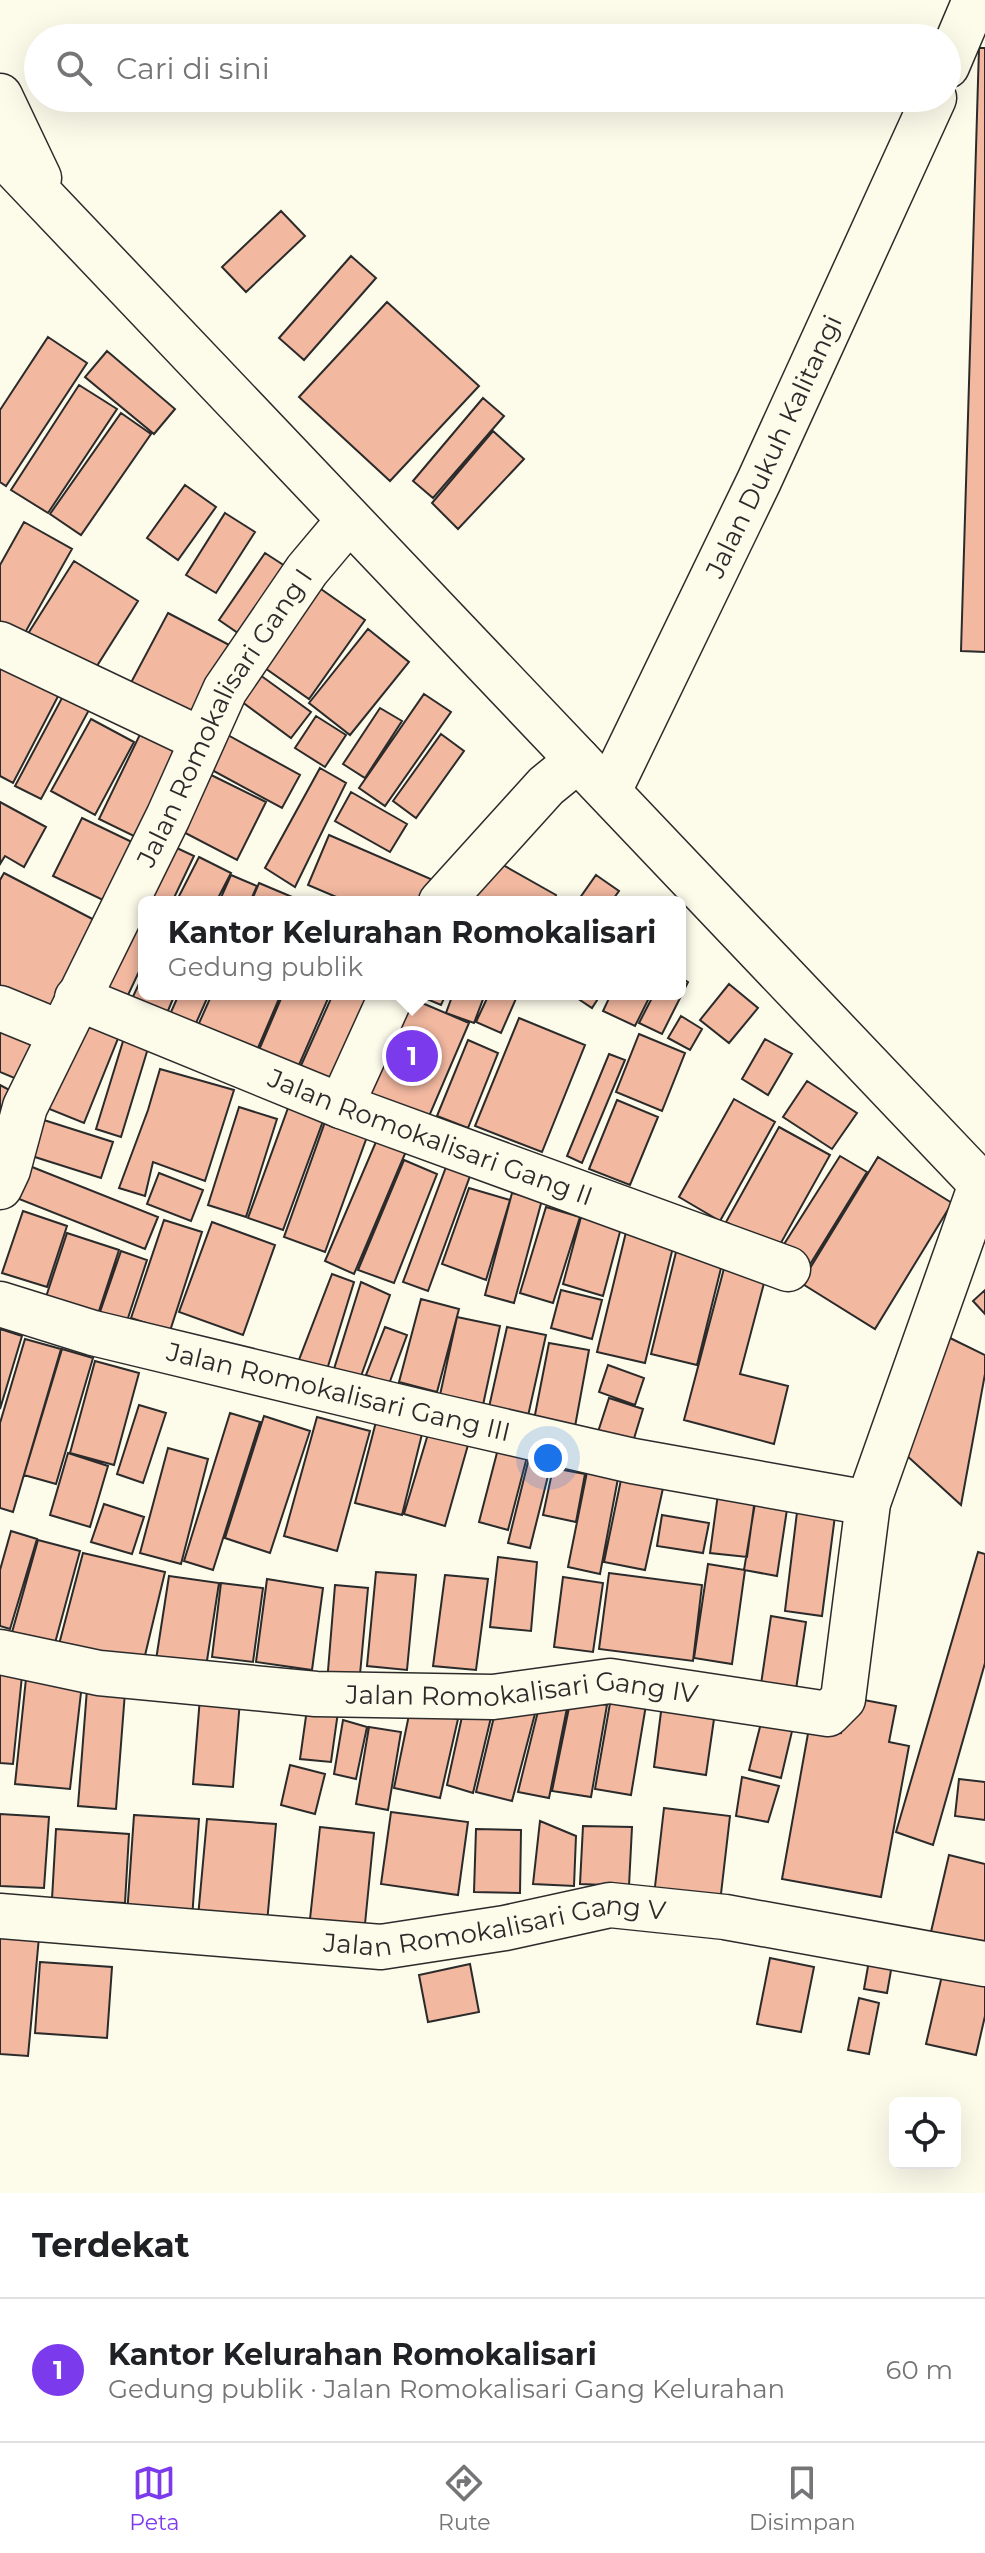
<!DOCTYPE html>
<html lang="id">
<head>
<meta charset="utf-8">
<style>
  :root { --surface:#fff; --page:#f6f6f6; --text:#202124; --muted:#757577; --line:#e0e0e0; --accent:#7c3aed }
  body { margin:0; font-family:Montserrat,sans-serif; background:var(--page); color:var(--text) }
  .controls { position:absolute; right:24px; bottom:24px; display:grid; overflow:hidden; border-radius:12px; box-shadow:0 8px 32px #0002 }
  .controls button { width:72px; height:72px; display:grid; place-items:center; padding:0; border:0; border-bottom:2px solid var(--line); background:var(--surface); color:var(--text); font:40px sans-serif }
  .you { position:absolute; left:548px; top:1458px; width:28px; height:28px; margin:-20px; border:6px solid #fff; border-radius:50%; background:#1a73e8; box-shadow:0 0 0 12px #1a73e833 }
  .badge { display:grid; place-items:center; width:52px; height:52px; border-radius:50%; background:var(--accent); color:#fff; font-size:26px; font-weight:700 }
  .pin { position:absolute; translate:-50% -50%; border:4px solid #fff; box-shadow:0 2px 8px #0006 }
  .popup { position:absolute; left:138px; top:896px; width:548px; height:104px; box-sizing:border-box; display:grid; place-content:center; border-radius:12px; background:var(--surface); filter:drop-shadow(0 2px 6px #0005); font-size:26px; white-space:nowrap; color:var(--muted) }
  .popup b { font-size:30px; color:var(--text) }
  .popup::after { content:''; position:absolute; left:50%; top:100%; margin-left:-16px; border:16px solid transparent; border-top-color:var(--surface) }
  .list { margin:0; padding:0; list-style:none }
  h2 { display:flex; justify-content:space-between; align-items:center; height:104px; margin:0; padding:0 32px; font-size:34px }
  h2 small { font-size:26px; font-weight:400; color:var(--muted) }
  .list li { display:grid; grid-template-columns:52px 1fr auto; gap:24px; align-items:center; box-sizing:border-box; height:144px; padding:0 32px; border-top:2px solid var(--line) }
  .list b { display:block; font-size:30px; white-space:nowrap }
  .list p { margin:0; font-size:26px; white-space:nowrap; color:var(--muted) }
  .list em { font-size:26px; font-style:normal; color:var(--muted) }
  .icon { flex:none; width:44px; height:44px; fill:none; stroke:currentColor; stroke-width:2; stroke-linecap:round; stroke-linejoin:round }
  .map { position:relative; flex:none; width:985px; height:2193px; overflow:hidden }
  .search { position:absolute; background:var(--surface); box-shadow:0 8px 32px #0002; left:24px; right:24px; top:24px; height:88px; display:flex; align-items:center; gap:20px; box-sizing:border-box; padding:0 28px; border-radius:44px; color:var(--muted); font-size:30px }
  .sheet { height:248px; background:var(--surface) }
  nav { display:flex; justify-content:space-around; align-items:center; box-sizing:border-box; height:112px; border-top:2px solid var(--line); background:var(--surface); font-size:22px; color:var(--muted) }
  nav a { display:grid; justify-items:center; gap:4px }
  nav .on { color:var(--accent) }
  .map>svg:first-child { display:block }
</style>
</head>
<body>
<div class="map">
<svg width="985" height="2193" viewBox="0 0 985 2193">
  <rect width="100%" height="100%" fill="#fdfbea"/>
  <path fill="#f2b8a0" stroke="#2b2b2b" stroke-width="2" d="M 979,48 L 985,48 L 985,652 L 961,651 Z
    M 281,211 L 305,236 L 246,292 L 222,267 Z
    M 351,256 L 376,278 L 304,360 L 279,338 Z
    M 387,302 L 479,386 L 390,481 L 299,397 Z
    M 48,337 L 87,363 L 6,486 L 0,482 L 0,410 Z
    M 107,351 L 175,409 L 154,434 L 85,377 Z
    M 79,385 L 117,409 L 48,513 L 11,490 Z
    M 483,398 L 504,416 L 433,498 L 413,481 Z
    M 121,413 L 151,434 L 81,535 L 50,514 Z
    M 493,431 L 524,459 L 458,529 L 432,503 Z
    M 185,485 L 216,507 L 178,560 L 147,538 Z
    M 225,513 L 255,532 L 216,593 L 186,575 Z
    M 24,522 L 72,549 L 17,647 L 0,638 L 0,565 Z
    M 265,553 L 285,566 L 238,633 L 219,620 Z
    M 74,561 L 138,601 L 88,680 L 24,640 Z
    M 311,582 L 365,620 L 309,699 L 255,661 Z
    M 168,613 L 235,648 L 194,727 L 126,692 Z
    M 368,629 L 409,662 L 350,735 L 309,703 Z
    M 0,663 L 66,681 L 13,783 L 0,776 Z
    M 249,667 L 311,712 L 291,738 L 230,693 Z
    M 70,683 L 96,697 L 41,799 L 15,786 Z
    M 424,694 L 451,712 L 385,806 L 359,788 Z
    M 380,708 L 402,721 L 365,778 L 343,764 Z
    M 316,716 L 346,735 L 325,767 L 295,748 Z
    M 91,719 L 134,742 L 95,815 L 51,791 Z
    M 147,720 L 191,742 L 142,840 L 99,819 Z
    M 217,729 L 300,775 L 282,808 L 199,763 Z
    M 441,734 L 464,751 L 416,818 L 393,801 Z
    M 320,768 L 346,783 L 295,887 L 265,868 Z
    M 199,769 L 266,802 L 237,860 L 170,825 Z
    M 351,792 L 407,824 L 390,852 L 335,821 Z
    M 0,802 L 46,827 L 24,867 L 5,856 L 0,864 Z
    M 82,818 L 134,843 L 107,902 L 53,876 Z
    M 329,835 L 433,880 L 424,902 L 348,902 L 308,885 Z
    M 164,842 L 194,856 L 172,902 L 144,902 L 144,961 L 121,1010 L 90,996 Z
    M 199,857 L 231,873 L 216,902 L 176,902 Z
    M 489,857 L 556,895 L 552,902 L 463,902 Z
    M 4,873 L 104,925 L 51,1025 L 0,998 L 0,880 Z
    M 231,875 L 257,886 L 250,902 L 219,902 Z
    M 596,875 L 619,891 L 611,902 L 577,902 Z
    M 259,883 L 304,902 L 251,902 Z
    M 144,973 L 144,994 L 175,994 L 165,1018 L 130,1003 Z
    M 680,977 L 688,982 L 662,1034 L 639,1023 L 654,994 L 680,994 Z
    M 729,984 L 758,1008 L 729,1043 L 700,1020 Z
    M 179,994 L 209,994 L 192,1032 L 167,1021 Z
    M 212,994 L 281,994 L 255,1055 L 196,1030 Z
    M 283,994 L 330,994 L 295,1074 L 256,1057 Z
    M 333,994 L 387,994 L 343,1090 L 299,1070 Z
    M 401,994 L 469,1023 L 427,1121 L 355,1090 Z
    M 415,994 L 446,994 L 441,1005 Z
    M 453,994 L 485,994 L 474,1023 L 446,1013 Z
    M 489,994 L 518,994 L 501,1033 L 476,1022 Z
    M 571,994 L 601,994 L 592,1008 Z
    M 611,994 L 651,994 L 635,1026 L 603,1011 Z
    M 76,1008 L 123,1026 L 84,1123 L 37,1104 Z
    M 681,1016 L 702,1029 L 690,1050 L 668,1038 Z
    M 519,1018 L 585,1045 L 542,1152 L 475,1126 Z
    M 0,1022 L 54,1033 L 31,1085 L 0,1072 Z
    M 639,1034 L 685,1053 L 662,1111 L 616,1092 Z
    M 124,1038 L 149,1045 L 121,1137 L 96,1129 Z
    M 765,1039 L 792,1054 L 768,1095 L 742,1079 Z
    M 468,1040 L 498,1053 L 468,1128 L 437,1116 Z
    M 609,1054 L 625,1060 L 582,1163 L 567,1156 Z
    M 160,1069 L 234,1090 L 205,1181 L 153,1162 L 145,1196 L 119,1188 L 148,1110 Z
    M 807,1081 L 857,1113 L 832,1149 L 783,1117 Z
    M 0,1085 L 17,1094 L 0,1118 Z
    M 734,1099 L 775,1122 L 720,1221 L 679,1197 Z
    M 617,1100 L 658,1117 L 630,1185 L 589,1169 Z
    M 239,1107 L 277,1119 L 246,1217 L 208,1205 Z
    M 288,1108 L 323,1121 L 283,1230 L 248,1218 Z
    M 330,1108 L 372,1123 L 325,1252 L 284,1237 Z
    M 28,1115 L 113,1142 L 101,1178 L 16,1151 Z
    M 779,1127 L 830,1155 L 777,1250 L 726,1222 Z
    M 381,1130 L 410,1142 L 354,1274 L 325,1261 Z
    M 840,1156 L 867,1172 L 809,1266 L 781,1249 Z
    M 878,1157 L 952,1203 L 875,1329 L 801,1283 Z
    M 404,1160 L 437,1174 L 394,1283 L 358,1270 Z
    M 22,1163 L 158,1217 L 145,1249 L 9,1195 Z
    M 446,1167 L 470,1176 L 428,1291 L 403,1282 Z
    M 159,1173 L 203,1190 L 191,1221 L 147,1204 Z
    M 469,1188 L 510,1200 L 486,1280 L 442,1264 Z
    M 512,1193 L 542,1200 L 514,1303 L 485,1295 Z
    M 546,1207 L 580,1217 L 553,1303 L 520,1293 Z
    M 23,1211 L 67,1226 L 47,1287 L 2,1273 Z
    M 581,1217 L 621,1228 L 603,1296 L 563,1284 Z
    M 164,1220 L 202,1232 L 170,1331 L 131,1318 Z
    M 212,1222 L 275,1245 L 243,1335 L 179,1312 Z
    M 626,1232 L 674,1243 L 645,1363 L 597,1352 Z
    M 67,1233 L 119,1250 L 97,1317 L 45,1300 Z
    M 677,1248 L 723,1260 L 697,1365 L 651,1354 Z
    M 121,1251 L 147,1260 L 127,1321 L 100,1312 Z
    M 727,1257 L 768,1268 L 740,1374 L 788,1386 L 774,1444 L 684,1420 Z
    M 332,1274 L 354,1282 L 325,1376 L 297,1365 Z
    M 361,1282 L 390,1295 L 360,1379 L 334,1369 Z
    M 561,1290 L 602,1300 L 592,1339 L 551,1328 Z
    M 985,1290 L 985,1314 L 973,1301 Z
    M 421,1299 L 459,1309 L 437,1392 L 399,1382 Z
    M 457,1317 L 500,1326 L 483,1405 L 440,1395 Z
    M 385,1327 L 407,1335 L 389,1384 L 366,1375 Z
    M 507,1327 L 546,1335 L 526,1425 L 487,1416 Z
    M 0,1329 L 22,1336 L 0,1409 Z
    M 948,1337 L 985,1355 L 985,1374 L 961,1505 L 905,1454 Z
    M 25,1339 L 61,1349 L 13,1512 L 0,1508 L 0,1423 Z
    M 549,1343 L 589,1350 L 574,1432 L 533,1425 Z
    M 62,1349 L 93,1358 L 56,1484 L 24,1475 Z
    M 95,1361 L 139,1373 L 114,1465 L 70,1453 Z
    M 608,1365 L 644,1378 L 635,1405 L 599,1392 Z
    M 609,1398 L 643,1409 L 632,1445 L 596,1438 Z
    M 139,1405 L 166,1413 L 143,1483 L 117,1474 Z
    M 230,1413 L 260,1422 L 213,1570 L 184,1561 Z
    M 378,1414 L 424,1426 L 402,1515 L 355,1503 Z
    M 264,1416 L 310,1431 L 270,1553 L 225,1538 Z
    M 317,1417 L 370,1431 L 337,1551 L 284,1536 Z
    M 428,1434 L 468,1445 L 445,1526 L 404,1514 Z
    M 499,1445 L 528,1453 L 508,1530 L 479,1522 Z
    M 168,1448 L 208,1459 L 181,1564 L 140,1553 Z
    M 68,1453 L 108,1466 L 90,1527 L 50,1515 Z
    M 528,1462 L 550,1468 L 530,1548 L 508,1543 Z
    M 588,1467 L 619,1473 L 600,1574 L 568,1567 Z
    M 553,1468 L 585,1474 L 576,1522 L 543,1515 Z
    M 623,1470 L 665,1479 L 645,1570 L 604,1562 Z
    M 720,1479 L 757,1484 L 747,1557 L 710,1553 Z
    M 757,1491 L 789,1496 L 777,1576 L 744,1570 Z
    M 104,1504 L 144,1517 L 132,1554 L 91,1542 Z
    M 798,1504 L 836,1508 L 822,1616 L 785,1611 Z
    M 662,1515 L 709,1523 L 703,1553 L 657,1546 Z
    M 11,1531 L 37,1539 L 10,1629 L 0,1626 L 0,1570 Z
    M 38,1540 L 80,1551 L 52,1654 L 9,1643 Z
    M 978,1552 L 985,1554 L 985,1663 L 933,1845 L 896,1832 Z
    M 83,1553 L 165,1572 L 141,1672 L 57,1652 Z
    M 498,1557 L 537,1562 L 531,1631 L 490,1627 Z
    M 708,1564 L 745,1570 L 732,1664 L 694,1658 Z
    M 376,1572 L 416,1575 L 407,1670 L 367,1666 Z
    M 609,1573 L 702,1585 L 693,1661 L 599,1649 Z
    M 445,1575 L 488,1579 L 476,1670 L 433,1666 Z
    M 169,1576 L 219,1583 L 206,1667 L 156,1660 Z
    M 563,1577 L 603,1583 L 593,1652 L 554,1647 Z
    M 267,1579 L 323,1588 L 312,1670 L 256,1662 Z
    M 221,1583 L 263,1588 L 253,1662 L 212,1657 Z
    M 335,1585 L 368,1588 L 359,1685 L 327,1683 Z
    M 771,1616 L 806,1622 L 795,1696 L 760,1691 Z
    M 0,1664 L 23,1666 L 13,1764 L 0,1763 Z
    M 27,1669 L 83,1675 L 70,1789 L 15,1784 Z
    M 201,1685 L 241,1688 L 233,1787 L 193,1784 Z
    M 87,1689 L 125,1692 L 116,1809 L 78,1806 Z
    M 612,1692 L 647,1699 L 631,1795 L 595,1789 Z
    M 848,1697 L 896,1706 L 889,1742 L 909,1746 L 881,1897 L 782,1879 L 809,1728 L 841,1733 Z
    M 571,1698 L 607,1705 L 591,1797 L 552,1791 Z
    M 541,1699 L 568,1703 L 549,1798 L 518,1792 Z
    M 498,1700 L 537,1706 L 512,1801 L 476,1792 Z
    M 465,1703 L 493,1709 L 473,1793 L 447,1785 Z
    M 662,1704 L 715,1712 L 706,1775 L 654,1767 Z
    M 307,1709 L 338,1712 L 331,1762 L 300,1759 Z
    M 410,1710 L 458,1719 L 440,1798 L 394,1788 Z
    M 762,1719 L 793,1727 L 781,1778 L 749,1770 Z
    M 343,1720 L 367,1727 L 356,1779 L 334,1774 Z
    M 369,1727 L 401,1732 L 388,1810 L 356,1804 Z
    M 290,1765 L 325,1774 L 315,1814 L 281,1805 Z
    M 742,1777 L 779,1786 L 768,1822 L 736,1816 Z
    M 959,1779 L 985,1782 L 985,1820 L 955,1816 Z
    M 664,1808 L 730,1816 L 719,1911 L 653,1904 Z
    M 391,1812 L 468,1822 L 458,1895 L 381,1884 Z
    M 0,1814 L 49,1817 L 44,1888 L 0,1886 Z
    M 134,1815 L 199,1819 L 192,1919 L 127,1915 Z
    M 207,1819 L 276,1824 L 267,1923 L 198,1917 Z
    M 540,1821 L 576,1836 L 574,1886 L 533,1884 Z
    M 583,1826 L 632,1827 L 629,1886 L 580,1884 Z
    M 320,1827 L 374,1833 L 365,1924 L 310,1919 Z
    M 56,1829 L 129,1834 L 125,1903 L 52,1899 Z
    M 476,1829 L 521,1830 L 520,1893 L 474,1892 Z
    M 949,1855 L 985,1864 L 985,1949 L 930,1936 Z
    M 0,1934 L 39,1937 L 28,2056 L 0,2054 Z
    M 870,1955 L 893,1959 L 887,1993 L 864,1989 Z
    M 770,1958 L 814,1967 L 801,2032 L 757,2024 Z
    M 40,1962 L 112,1967 L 107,2038 L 35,2033 Z
    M 470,1964 L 479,2012 L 428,2022 L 419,1975 Z
    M 944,1967 L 985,1976 L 985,2016 L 976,2055 L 926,2044 Z
    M 859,1998 L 879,2003 L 869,2054 L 848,2050 Z"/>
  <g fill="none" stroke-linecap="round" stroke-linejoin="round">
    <g stroke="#2b2b2b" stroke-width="47">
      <g id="street">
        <path d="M 947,66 L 975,0"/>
        <path d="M 0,644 L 202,740"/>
        <path id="s1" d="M 609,791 L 759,481 L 934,98"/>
        <path d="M 441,902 L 546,786 L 578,760"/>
        <path id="s2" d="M 77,998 L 341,1106 L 788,1269"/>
        <path d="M 0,1008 L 61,1033"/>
        <path d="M 341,1106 L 392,994"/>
        <path id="s3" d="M 0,1187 L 8,1170 L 25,1107 L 168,817 L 225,690 L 307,570 L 349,520"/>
        <path id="s4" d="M 0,1304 L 93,1333 L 429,1414 L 633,1461 L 868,1503"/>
        <path id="s5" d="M 0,1652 L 99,1673 L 316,1694 L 493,1697 L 610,1681 L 828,1714 L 843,1699 L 868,1503 L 981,1184"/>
        <path id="s6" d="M 0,1916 L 381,1947 L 505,1928 L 610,1905 L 725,1917 L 985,1964"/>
      </g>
    </g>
    <g stroke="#2b2b2b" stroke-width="47">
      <path id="highway" d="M 0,96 L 39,178
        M 0,152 L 985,1188"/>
    </g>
    <use href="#street" stroke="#fdfbea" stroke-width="44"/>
    <use href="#highway" stroke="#fdfbea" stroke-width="44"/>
  </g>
  <g text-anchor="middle" stroke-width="6" stroke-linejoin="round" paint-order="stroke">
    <g font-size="26" fill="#2b2b2b" stroke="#fdfbea">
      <text dy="9" stroke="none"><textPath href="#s1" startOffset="382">Jalan Dukuh Kalitangi</textPath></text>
      <text dy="9" stroke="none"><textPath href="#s3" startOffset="522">Jalan Romokalisari Gang I</textPath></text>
      <text dy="9" stroke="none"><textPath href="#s2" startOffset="380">Jalan Romokalisari Gang II</textPath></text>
      <text dy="9" stroke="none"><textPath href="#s4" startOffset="350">Jalan Romokalisari Gang III</textPath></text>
      <text dy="9" stroke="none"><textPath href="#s5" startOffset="526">Jalan Romokalisari Gang IV</textPath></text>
      <text dy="9" stroke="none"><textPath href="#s6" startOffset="498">Jalan Romokalisari Gang V</textPath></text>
    </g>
  </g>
</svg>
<div class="controls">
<button><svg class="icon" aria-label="locate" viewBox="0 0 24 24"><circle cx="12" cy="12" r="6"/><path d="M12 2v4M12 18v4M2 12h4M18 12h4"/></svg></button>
</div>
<div class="you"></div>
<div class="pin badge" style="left:412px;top:1056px">1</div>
<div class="popup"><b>Kantor Kelurahan Romokalisari</b>Gedung publik</div>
<div class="search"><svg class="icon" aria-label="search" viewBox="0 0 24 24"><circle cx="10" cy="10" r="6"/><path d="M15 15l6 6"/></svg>Cari di sini</div>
</div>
<section class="sheet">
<h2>Terdekat<small></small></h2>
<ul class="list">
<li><span class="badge">1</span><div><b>Kantor Kelurahan Romokalisari</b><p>Gedung publik · Jalan Romokalisari Gang Kelurahan</p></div><em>60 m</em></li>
</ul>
</section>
<nav>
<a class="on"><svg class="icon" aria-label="map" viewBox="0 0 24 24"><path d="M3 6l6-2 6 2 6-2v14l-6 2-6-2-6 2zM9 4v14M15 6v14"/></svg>Peta</a>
<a><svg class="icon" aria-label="directions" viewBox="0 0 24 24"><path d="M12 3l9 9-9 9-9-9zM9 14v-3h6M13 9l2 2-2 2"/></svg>Rute</a>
<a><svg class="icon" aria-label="saved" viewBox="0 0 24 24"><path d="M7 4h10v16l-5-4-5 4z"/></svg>Disimpan</a>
</nav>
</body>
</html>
